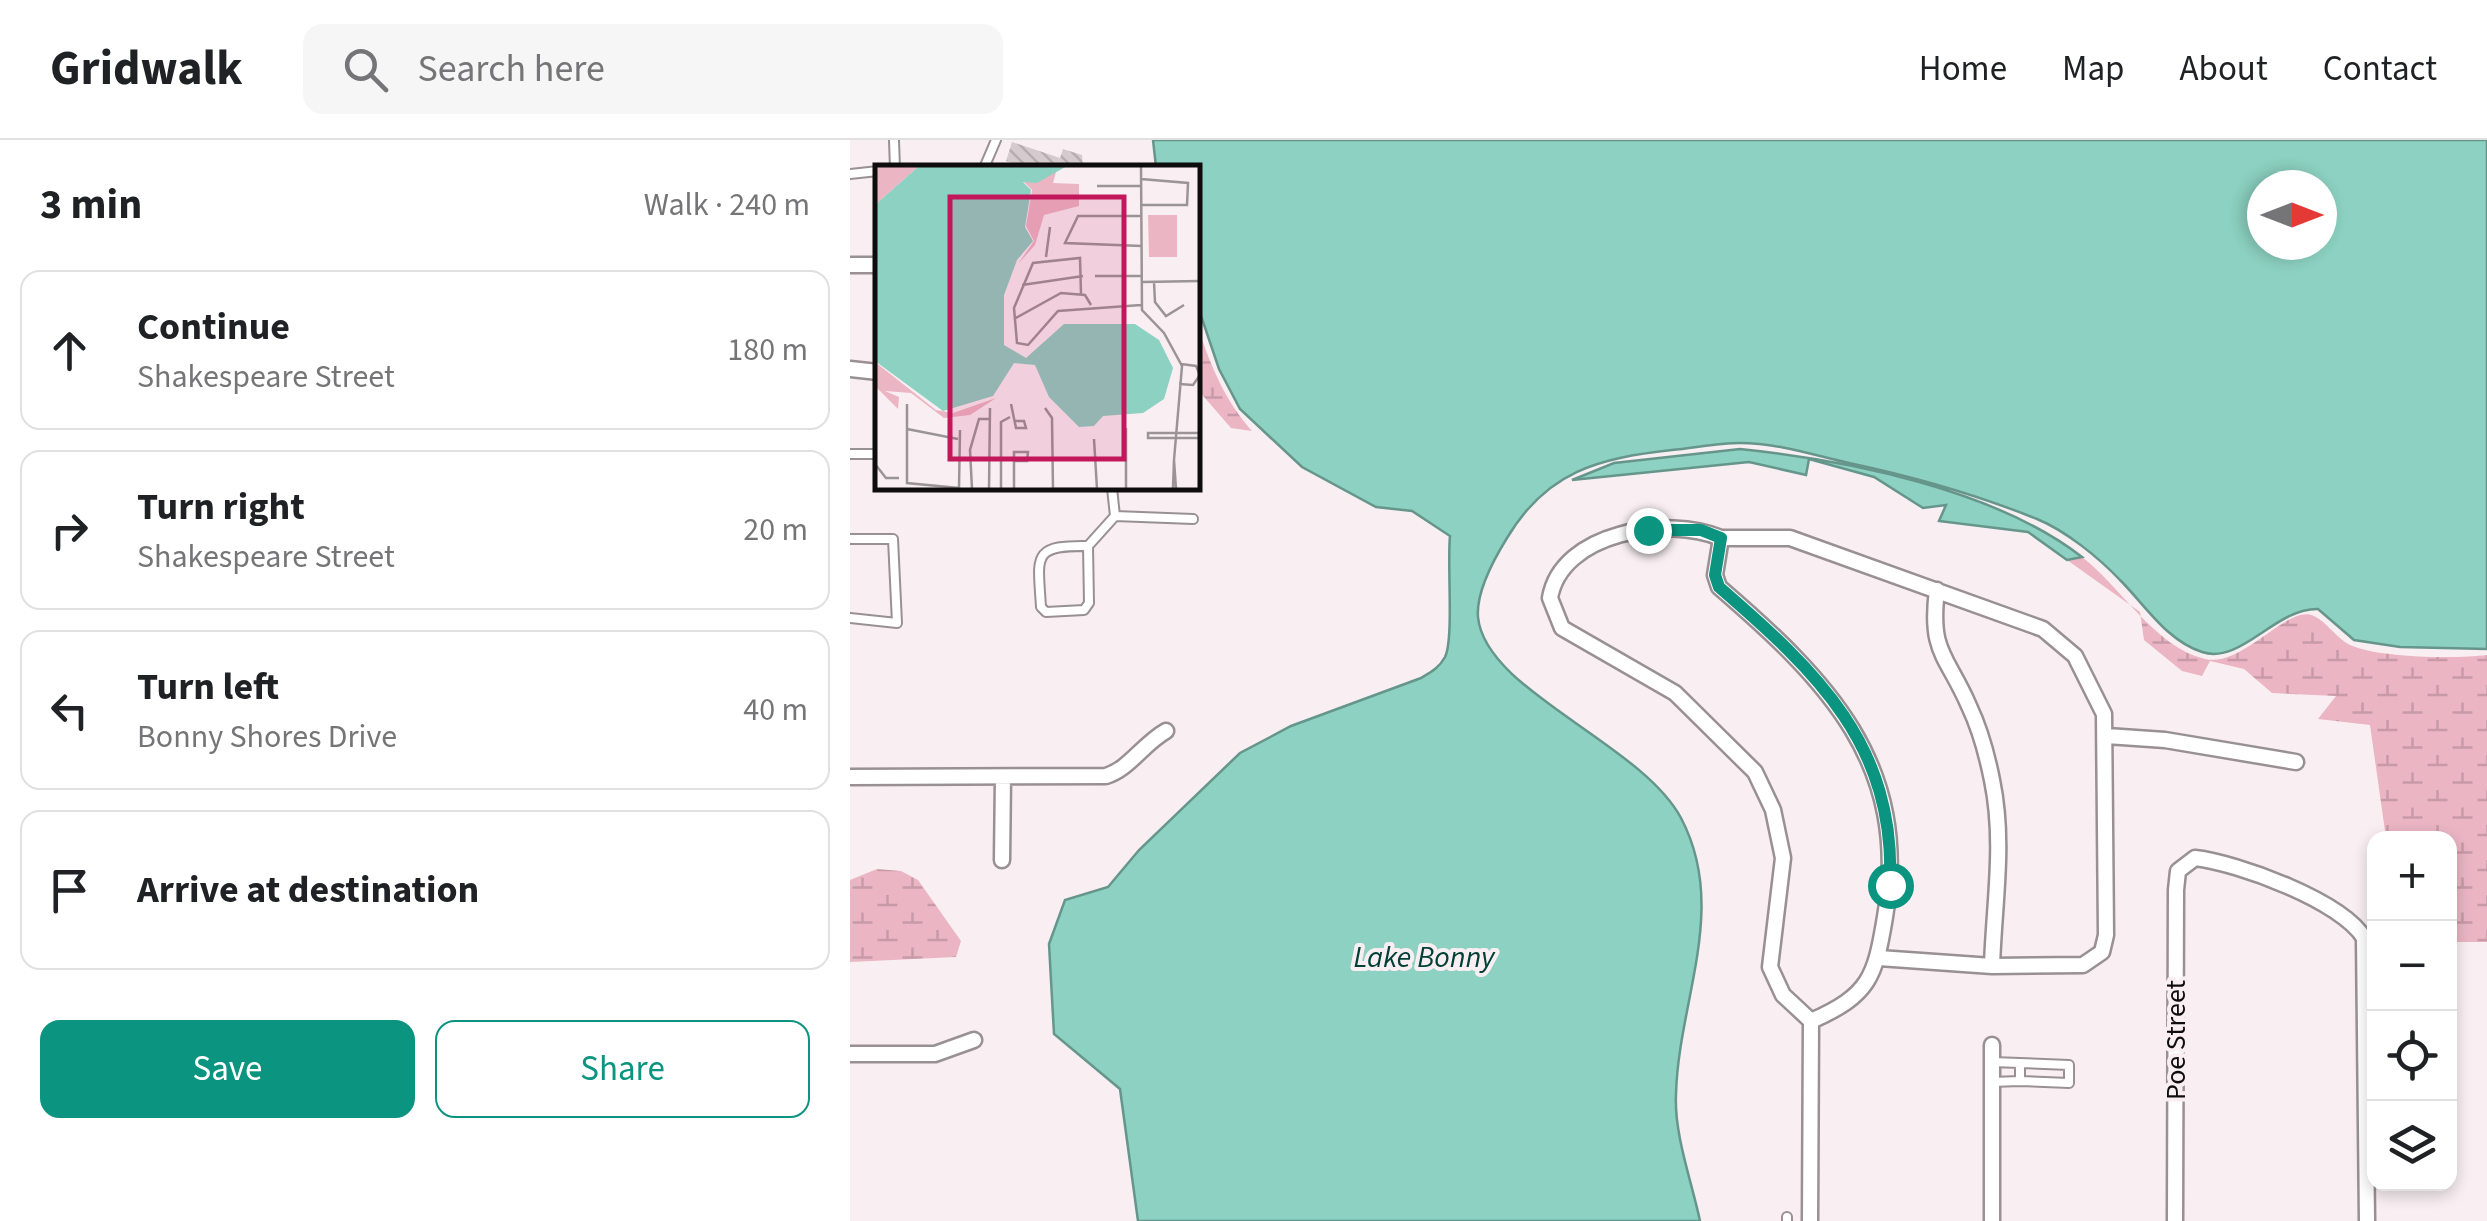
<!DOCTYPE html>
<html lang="en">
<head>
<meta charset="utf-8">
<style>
  :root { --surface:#fff; --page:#f6f6f6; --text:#202124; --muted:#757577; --line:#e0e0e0; --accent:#0b947f }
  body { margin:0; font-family:"Source Sans 3",sans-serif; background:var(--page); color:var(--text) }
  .controls { position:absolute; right:30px; bottom:30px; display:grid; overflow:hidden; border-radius:20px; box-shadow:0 5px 15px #0003 }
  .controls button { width:90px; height:90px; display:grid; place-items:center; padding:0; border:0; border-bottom:2px solid var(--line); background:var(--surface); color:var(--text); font:50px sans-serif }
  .compass { position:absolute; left:1397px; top:30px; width:90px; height:90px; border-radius:50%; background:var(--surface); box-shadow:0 5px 15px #0003; rotate:90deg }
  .stop { position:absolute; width:30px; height:30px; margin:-22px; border:8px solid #0b947f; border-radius:50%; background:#fff }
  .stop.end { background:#0b947f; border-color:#fff; box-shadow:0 2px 10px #0008 }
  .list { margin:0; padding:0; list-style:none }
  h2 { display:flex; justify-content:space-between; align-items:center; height:130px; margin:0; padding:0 40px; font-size:42px }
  h2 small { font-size:32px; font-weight:400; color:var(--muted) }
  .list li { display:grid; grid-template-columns:65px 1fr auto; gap:30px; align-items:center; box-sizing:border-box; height:160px; margin:0 20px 20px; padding:0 20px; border:2px solid var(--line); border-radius:20px }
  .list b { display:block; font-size:38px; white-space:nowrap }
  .list p { margin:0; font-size:32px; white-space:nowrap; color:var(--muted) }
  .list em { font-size:32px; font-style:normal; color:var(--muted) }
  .actions { display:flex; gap:20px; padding:30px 40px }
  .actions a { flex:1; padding:22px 0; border:2px solid var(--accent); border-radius:20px; text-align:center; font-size:35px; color:var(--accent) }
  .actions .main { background:var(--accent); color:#fff }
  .icon { flex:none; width:55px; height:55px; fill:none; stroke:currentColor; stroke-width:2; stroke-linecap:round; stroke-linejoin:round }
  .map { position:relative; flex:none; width:1637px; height:1081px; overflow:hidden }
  header { display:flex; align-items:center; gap:60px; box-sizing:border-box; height:140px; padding:0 50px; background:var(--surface); border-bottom:2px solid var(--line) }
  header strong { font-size:48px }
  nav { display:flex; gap:55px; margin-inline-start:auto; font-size:35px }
  .search { width:700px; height:90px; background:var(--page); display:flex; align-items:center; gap:25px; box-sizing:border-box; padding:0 35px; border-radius:20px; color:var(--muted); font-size:38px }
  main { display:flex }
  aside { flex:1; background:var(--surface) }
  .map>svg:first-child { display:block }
</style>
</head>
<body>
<header>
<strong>Gridwalk</strong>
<div class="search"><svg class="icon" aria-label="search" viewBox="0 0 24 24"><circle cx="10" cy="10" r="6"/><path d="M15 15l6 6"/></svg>Search here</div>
<nav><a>Home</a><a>Map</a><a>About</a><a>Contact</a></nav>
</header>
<main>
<aside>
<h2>3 min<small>Walk · 240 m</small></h2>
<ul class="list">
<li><svg class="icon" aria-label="ahead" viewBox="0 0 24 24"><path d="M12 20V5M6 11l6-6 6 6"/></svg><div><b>Continue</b><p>Shakespeare Street</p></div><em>180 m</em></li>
<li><svg class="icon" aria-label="right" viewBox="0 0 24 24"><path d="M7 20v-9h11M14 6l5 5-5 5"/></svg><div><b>Turn right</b><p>Shakespeare Street</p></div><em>20 m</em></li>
<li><svg class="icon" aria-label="left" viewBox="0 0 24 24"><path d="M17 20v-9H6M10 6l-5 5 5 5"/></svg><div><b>Turn left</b><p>Bonny Shores Drive</p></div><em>40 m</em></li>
<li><svg class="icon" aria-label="arrive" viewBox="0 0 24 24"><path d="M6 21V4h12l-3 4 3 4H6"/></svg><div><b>Arrive at destination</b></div></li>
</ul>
<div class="actions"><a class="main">Save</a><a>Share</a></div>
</aside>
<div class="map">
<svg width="1637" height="1081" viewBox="0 0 1637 1081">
  <defs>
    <pattern id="wetland-marsh" width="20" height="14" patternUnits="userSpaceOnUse" patternTransform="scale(2.5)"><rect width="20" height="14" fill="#ebb5c4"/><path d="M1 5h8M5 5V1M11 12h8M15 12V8" fill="none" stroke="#c89aa7"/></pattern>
    <pattern id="building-back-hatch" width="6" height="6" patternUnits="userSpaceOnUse" patternTransform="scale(2.5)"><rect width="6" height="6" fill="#d5cbce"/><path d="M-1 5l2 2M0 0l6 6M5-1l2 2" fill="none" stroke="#b6adb0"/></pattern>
  </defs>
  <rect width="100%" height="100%" fill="#f9eff2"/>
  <path fill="url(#wetland-marsh)" d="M 348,188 C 361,226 375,261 402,291 L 381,288 L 348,250 Z
    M 1232,417 C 1271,447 1306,508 1355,519 C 1393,528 1438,463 1464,476 C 1477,482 1486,498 1500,505 C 1528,518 1606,519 1637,515 L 1637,802 L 1600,802 L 1600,698 L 1536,698 L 1520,585 L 1468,579 L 1486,556 L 1422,553 L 1394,529 L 1360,521 L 1352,536 L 1332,531 L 1294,500 L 1290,472 L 1217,420 Z
    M 27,729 L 51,731 L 68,740 L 111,801 L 106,817 L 0,822 L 0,740 Z"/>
  <path fill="#8cd1c1" stroke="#66968b" stroke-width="2.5" fill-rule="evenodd" d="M 303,0 L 1637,0 L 1637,509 L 1550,507 L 1504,500 L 1468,469 C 1425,468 1391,525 1352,512 C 1317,501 1295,465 1270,440 C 1248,417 1216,391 1187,379 C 1125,354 1065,337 999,323 C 963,315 928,303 890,303 C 868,303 844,308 822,310 C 749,318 697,331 657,398 C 644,419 626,452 628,477 C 635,551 791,603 831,678 C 879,769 828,861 826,955 C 824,995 842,1042 850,1081 L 288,1081 L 270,949 L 204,894 L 199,804 L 215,760 L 258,747 L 289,710 L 390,613 L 441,586 L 571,538 C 581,532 589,528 595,517 C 604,499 597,423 600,396 L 562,371 L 526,367 L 452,327 L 390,269 L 369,229 L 348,167 L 348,28 L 306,27 ZM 1412,45 L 1472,45 L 1472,105 L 1412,105 Z
    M 890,309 C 998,320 1146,350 1232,417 L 1217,420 L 1178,392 L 1089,381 L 1096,365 L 1073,368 L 1024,337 L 959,319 L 956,335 L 899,322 L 722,340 L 764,323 Z"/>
  <path fill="url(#building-back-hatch)" d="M 162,2 L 210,18 L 213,9 L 232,15 L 233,28 L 176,28 L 156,21 Z"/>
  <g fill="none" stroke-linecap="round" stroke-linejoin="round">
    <g stroke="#999093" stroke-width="12">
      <path id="service" d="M 44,0 L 45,28
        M 134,28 L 146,0
        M 0,34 L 28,31
        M 0,314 L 28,314
        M 262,348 L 265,376
        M 0,399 L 43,399 L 47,483 L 0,478
        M 238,406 L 239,463 L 234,470 L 196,472 L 191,467 C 188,416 181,405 238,406 L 265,376 L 343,379
        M 1170,923 L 1219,925 L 1219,943 L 1170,941
        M 1142,942 L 1170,941 L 1170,923 L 1142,922
        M 937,1077 L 937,1081"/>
    </g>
    <g stroke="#999093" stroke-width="19">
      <path id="minor" d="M 0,125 L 28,125
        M 0,229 L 28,232
        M 871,398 C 818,375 711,392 700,458 L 712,488 L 825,553 L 905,632 L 923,670 L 933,718 L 920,827 L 933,855 L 961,881 L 960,1081
        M 871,398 L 940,398 L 1193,489 L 1225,516 L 1254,574 L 1256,795 L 1252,812 L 1233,825 L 1142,826 L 1029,818
        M 871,398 L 865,435 L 869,447 C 977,540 1061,624 1035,777 C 1025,837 1020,855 961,881
        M 1087,450 C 1079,513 1097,515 1119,566 C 1130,589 1137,615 1142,640 C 1155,702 1144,763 1142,826
        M 1257,596 L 1315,600 L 1446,622
        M 0,637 L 256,636 C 279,629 293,604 316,591
        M 152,720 L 153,637
        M 0,914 L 85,914 L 124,900
        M 1142,1081 L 1142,905
        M 1325,1081 L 1326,750 L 1328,731 L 1345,718 C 1388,723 1492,761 1514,798 L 1517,1081"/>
    </g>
    <use href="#service" stroke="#fff" stroke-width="8"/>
    <use href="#minor" stroke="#fff" stroke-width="14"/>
  </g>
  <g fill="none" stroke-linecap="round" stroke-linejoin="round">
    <path stroke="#0b947f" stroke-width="12" d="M 798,390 L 851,390 L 871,398 L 865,435 L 869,447 C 967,532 1046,605 1040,745"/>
  </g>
  <g text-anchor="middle" stroke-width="8" stroke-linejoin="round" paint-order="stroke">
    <g font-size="28" fill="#0f0c0d" stroke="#f9eff2">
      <text transform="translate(1325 900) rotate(-90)" y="10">Poe Street</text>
    </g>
    <g font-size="30" font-style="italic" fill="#004036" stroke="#f9eff2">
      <text x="574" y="827">Lake Bonny</text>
    </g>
  </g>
  <g transform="translate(25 25)">
    <rect width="325" height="325" fill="#f9eff2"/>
    <path d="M 0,1 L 44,1 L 0,40 Z" fill="#ebb5c4"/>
    <path d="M 181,7 L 178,18 L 204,19 L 204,41 L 169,50 L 160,80 L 143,99 L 159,76 L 151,61 L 157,25 L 149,17 ZM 0,197 L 61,245 L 78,248 L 121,233 L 95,250 L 69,253 L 36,228 L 10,226 L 24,232 L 23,244 L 0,221 Z" fill="#ebb5c4"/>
    <path d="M 273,50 L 302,50 L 302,92 L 274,92 Z" fill="#ebb5c4"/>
    <path d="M 44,1 L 192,1 L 162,18 L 148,17 L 156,25 L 150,62 L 158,76 L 142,95 L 129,130 L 129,180 L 151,193 L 189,159 L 260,159 L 284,175 L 298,203 L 289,234 L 268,248 L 228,251 L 219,261 L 204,262 L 174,232 L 160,200 L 139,198 L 118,231 L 68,246 L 0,196 L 0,40 Z" fill="#8cd1c1"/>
    <path fill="none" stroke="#9b9496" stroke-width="2.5" d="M 266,1 L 267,145 L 289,168 L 307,201 L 299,295M 266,14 L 313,18 L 312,40 L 266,40M 222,21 L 266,21M 266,51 L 203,51 L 190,78 L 267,81M 171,92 L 175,62M 220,111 L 267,111M 267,117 L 325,116M 279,117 L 280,137 L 291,151 L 309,140M 147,120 L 208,111M 206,129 L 205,93 L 158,98 L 139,143 L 142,178 L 153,180 L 183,146 L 266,140M 139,154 L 186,128 L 210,130 L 216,140M 304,219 L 318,220 L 325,210 L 321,201 L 306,199M 0,220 L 0,262M 32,239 L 32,318 L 84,323M 136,239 L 141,263 L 151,263 L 149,256 L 140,256M 170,243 L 177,253 L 178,324M 251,263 L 251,324M 32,264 L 83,274M 325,268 L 273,268 L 273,273 L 325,273M 219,274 L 222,324M 139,296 L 152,296 L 153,287 L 139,287 L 139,324M 0,299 L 11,313 L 24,313M 84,323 L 85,265M 97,324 L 95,285 L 104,254 L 115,254M 114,324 L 115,243M 126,324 L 126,257 L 135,252M 178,324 L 221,324M 298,324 L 299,295 L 301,324"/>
    <path fill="#c2185b" fill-opacity="0.15" stroke="#c2185b" stroke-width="5" d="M 75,32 L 249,32 L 249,294 L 75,294 Z"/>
    <rect width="325" height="325" fill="none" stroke="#0f0c0d" stroke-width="5"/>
  </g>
</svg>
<div class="controls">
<button>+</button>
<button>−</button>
<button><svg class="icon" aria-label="locate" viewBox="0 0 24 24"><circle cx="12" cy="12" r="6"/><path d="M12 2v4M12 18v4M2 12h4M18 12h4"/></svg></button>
<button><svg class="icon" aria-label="layers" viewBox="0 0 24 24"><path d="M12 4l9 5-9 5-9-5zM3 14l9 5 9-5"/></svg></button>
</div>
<svg class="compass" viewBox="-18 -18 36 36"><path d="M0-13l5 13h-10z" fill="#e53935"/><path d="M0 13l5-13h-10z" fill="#757577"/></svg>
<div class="stop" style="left:1040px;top:745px"></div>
<div class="stop end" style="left:798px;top:390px"></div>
</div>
</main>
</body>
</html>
